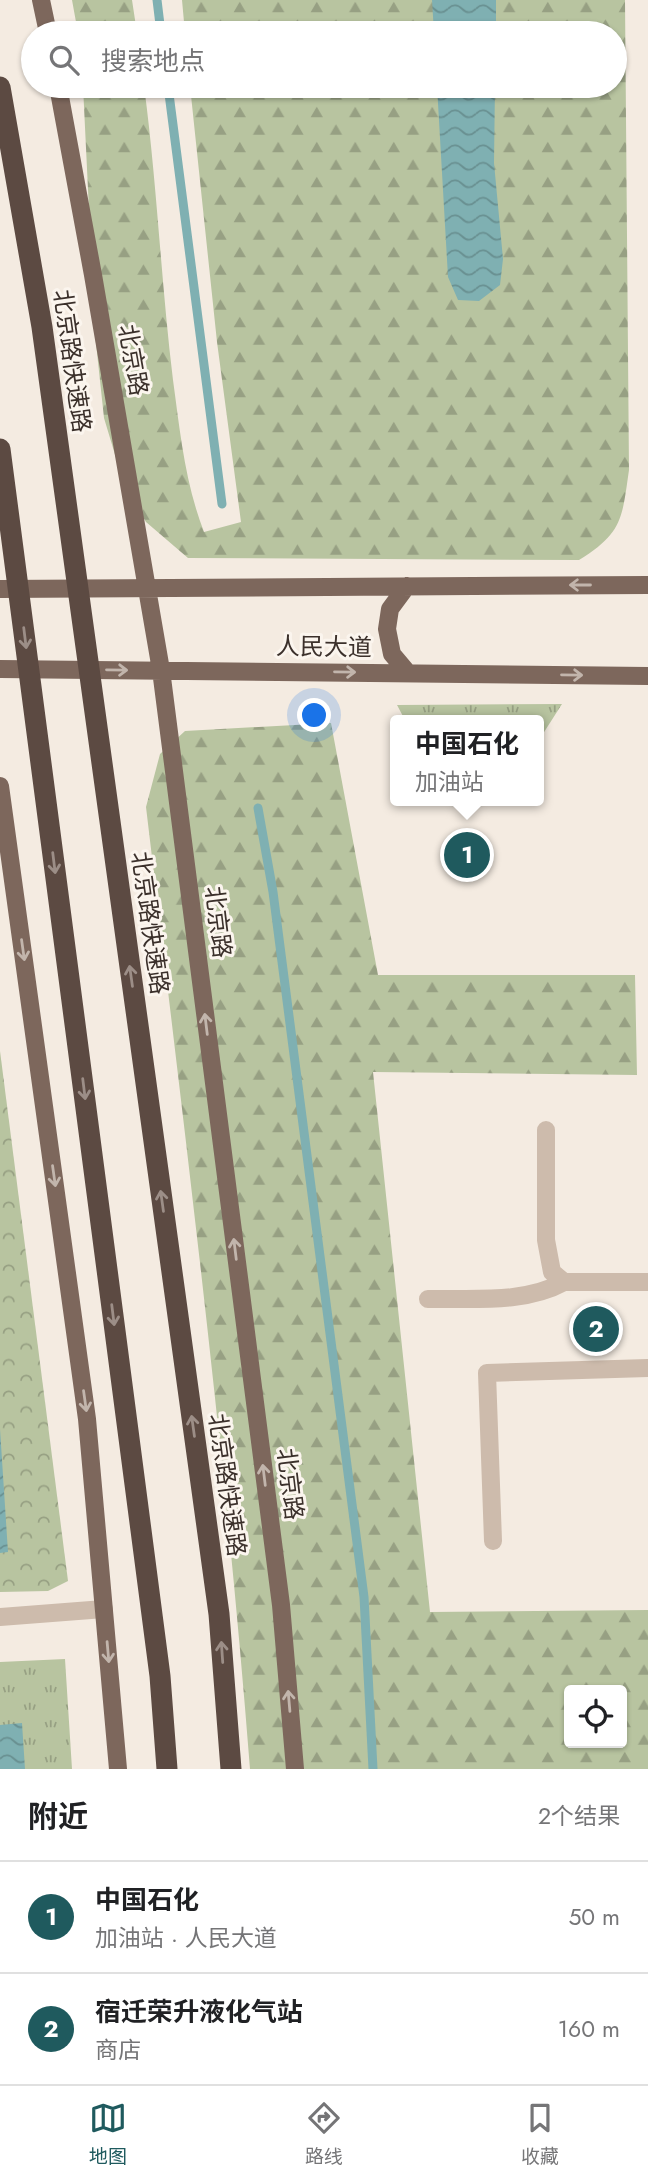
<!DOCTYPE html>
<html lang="zh">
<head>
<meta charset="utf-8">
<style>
  :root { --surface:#fff; --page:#f2f2f2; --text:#202124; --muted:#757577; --line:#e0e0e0; --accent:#1f5a5e }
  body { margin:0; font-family:Jost,"Noto Sans SC",sans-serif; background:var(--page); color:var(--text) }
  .controls { position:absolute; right:21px; bottom:21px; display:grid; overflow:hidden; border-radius:7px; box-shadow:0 2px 5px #0004 }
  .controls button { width:63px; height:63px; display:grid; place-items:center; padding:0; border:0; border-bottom:2px solid var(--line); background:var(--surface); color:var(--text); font:35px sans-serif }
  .you { position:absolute; left:315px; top:716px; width:24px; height:24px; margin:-18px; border:5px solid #fff; border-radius:50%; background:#1a73e8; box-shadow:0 0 0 10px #1a73e833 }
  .badge { display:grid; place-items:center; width:46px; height:46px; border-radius:50%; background:var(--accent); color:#fff; font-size:23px; font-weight:700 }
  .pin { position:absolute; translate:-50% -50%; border:4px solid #fff; box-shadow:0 2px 7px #0006 }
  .popup { position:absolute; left:390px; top:715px; width:154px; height:91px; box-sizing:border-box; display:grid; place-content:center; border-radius:7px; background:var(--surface); filter:drop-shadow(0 2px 5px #0005); font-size:23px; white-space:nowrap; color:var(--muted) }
  .popup b { font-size:26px; color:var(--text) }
  .popup::after { content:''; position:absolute; left:50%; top:100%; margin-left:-14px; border:14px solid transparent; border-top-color:var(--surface) }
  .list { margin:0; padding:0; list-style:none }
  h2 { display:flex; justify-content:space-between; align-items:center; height:91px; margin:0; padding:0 28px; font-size:30px }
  h2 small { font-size:23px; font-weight:400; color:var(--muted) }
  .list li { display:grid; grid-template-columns:46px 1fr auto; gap:21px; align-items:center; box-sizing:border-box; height:112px; padding:0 28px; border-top:2px solid var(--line) }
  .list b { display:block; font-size:26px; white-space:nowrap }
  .list p { margin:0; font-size:23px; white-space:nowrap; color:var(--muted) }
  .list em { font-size:23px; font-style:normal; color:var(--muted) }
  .icon { flex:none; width:38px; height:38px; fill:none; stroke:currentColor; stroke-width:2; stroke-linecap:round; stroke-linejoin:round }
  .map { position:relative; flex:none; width:648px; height:1769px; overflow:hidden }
  .search { position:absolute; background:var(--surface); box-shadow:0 2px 5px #0004; left:21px; right:21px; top:21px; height:77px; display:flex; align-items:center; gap:18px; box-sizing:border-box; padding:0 24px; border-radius:38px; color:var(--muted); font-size:26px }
  .sheet { height:315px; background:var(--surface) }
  nav { display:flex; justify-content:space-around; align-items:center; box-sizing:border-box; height:98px; border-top:2px solid var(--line); background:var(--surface); font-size:19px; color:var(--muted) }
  nav a { display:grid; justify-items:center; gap:4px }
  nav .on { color:var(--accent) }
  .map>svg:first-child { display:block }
</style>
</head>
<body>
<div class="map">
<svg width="648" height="1769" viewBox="0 0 648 1769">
  <defs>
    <pattern id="grass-tufts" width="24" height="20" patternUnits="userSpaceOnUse" patternTransform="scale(1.75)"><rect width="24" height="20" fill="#b8c4a0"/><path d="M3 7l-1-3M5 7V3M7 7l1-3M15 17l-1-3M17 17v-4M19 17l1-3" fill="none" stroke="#97a083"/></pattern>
    <pattern id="forest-firs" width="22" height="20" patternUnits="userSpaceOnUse" patternTransform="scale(1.75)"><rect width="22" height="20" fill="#b8c4a0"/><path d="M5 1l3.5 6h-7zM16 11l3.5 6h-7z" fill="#97a083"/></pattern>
    <pattern id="park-crowns" width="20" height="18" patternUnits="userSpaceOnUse" patternTransform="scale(1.75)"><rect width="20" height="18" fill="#b8c4a0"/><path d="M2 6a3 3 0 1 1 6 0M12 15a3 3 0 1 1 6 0" fill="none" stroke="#97a083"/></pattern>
    <pattern id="water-waves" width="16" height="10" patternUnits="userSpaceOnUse" patternTransform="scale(1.75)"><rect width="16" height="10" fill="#7fb0b2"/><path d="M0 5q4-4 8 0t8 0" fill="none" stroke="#699091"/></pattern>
  </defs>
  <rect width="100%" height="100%" fill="#f4ebe1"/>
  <path fill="url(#grass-tufts)" d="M 562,704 L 539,740 L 539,720 L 405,720 L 397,705 Z
    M 65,1659 L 72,1769 L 0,1769 L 0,1662 Z"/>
  <path fill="url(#forest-firs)" fill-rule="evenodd" d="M 72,0 L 132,0 L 137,33 L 78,33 Z
    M 182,0 L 625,0 L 629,470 C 622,518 623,533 579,560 L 188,558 L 146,522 L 125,488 L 104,418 L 95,334 L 83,86 L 144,86 C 157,183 161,282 173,380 C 180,431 185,483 204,532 L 241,522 L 217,342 L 190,86 L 615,86 L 615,33 L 185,33 Z
    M 331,723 L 378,975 L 635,975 L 637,1075 L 373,1072 L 430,1612 L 648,1610 L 648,1769 L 250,1769 C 225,1448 184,1128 146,807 L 160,754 L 185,731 ZM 569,1690 L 622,1690 L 622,1743 L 569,1743 Z"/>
  <path fill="url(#park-crowns)" d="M 0,1051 L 68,1581 L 48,1591 L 0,1592 Z"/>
  <path fill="url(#water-waves)" d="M 432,0 L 496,0 L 496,33 L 434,33 Z
    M 437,86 L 495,86 L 494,163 L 503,259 L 500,285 L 479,301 L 458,300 L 448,277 Z
    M 0,1429 L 8,1552 L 0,1553 Z
    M 22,1723 L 25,1769 L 0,1769 L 0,1725 Z"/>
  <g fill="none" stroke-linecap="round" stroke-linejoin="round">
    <path stroke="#7fb0b2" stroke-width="9" d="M 157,0 L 161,33
      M 168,86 L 222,504
      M 258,808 L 273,892 L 364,1597 L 373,1769"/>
    <path stroke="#cdbbac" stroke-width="18" d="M 546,1130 L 546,1240 L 552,1272 L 564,1282 L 648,1282
      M 428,1299 C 473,1298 524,1304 564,1282
      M 493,1541 L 487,1373 L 648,1368
      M 0,1617 L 104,1609"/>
    <path stroke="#7d675c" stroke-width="18" d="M 41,0 L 48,33
      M 58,86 L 93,275 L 161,670 L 281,1605 L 295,1769
      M 407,586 L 390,609 L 387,629 L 392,654 L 408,673
      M 0,589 L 648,585
      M 0,669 L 648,676
      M 0,786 L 87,1419 L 118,1769"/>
    <path stroke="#5c4a42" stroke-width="21" d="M 0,87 L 42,327 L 219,1614 L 231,1769
      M 0,449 L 160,1676 L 167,1769"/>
  </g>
  <defs><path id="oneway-shaft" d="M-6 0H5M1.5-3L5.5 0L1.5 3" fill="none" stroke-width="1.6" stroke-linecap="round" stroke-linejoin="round" transform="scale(1.75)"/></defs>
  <g stroke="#c2b5ac">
    <use href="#oneway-shaft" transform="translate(580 585) rotate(180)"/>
    <use href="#oneway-shaft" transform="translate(117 670) rotate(1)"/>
    <use href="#oneway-shaft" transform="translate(345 672) rotate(1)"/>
    <use href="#oneway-shaft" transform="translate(572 675) rotate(1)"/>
    <use href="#oneway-shaft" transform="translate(23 950) rotate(82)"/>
    <use href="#oneway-shaft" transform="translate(206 1024) rotate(-97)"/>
    <use href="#oneway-shaft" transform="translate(54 1176) rotate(82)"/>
    <use href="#oneway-shaft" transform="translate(235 1249) rotate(-97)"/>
    <use href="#oneway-shaft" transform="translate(85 1401) rotate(82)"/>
    <use href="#oneway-shaft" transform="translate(264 1475) rotate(-97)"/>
    <use href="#oneway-shaft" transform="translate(108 1652) rotate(85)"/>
    <use href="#oneway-shaft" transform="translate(289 1701) rotate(-95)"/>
  </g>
  <g stroke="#9c8e87">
    <use href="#oneway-shaft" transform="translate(25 638) rotate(83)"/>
    <use href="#oneway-shaft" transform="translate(54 863) rotate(83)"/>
    <use href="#oneway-shaft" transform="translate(131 976) rotate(-98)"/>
    <use href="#oneway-shaft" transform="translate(84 1089) rotate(83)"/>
    <use href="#oneway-shaft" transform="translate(162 1201) rotate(-98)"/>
    <use href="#oneway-shaft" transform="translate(113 1315) rotate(83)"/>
    <use href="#oneway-shaft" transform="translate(193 1426) rotate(-98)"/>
    <use href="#oneway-shaft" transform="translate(222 1652) rotate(-94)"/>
  </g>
  <g text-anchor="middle" stroke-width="6" stroke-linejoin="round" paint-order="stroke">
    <g font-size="24" fill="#3b302b" stroke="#fbf5ee">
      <text transform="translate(133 360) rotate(80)" y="8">北京路</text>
      <text transform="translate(72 361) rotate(82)" y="8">北京路快速路</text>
      <text transform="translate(324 647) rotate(1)" y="8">人民大道</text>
      <text transform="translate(218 922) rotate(83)" y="8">北京路</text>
      <text transform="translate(150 923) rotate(82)" y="8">北京路快速路</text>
      <text transform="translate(290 1484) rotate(83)" y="8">北京路</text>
      <text transform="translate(227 1485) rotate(82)" y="8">北京路快速路</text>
    </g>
  </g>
</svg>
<div class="controls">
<button><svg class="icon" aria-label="locate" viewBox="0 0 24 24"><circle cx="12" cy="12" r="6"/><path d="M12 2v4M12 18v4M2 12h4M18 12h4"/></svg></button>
</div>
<div class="you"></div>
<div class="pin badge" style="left:467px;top:855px">1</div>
<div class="popup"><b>中国石化</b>加油站</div>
<div class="pin badge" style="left:596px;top:1329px">2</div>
<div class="search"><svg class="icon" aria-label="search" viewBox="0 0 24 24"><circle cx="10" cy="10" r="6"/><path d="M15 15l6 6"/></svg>搜索地点</div>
</div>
<section class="sheet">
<h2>附近<small>2个结果</small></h2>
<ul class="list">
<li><span class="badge">1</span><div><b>中国石化</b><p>加油站 · 人民大道</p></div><em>50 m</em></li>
<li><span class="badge">2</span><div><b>宿迁荣升液化气站</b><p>商店</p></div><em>160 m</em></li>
</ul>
</section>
<nav>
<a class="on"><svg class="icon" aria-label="map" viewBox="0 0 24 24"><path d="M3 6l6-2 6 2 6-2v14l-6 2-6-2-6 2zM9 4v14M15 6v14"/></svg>地图</a>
<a><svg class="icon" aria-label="directions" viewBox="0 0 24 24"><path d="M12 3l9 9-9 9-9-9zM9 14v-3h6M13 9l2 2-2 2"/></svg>路线</a>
<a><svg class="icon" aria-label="saved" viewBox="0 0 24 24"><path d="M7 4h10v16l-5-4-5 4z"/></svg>收藏</a>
</nav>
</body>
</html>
